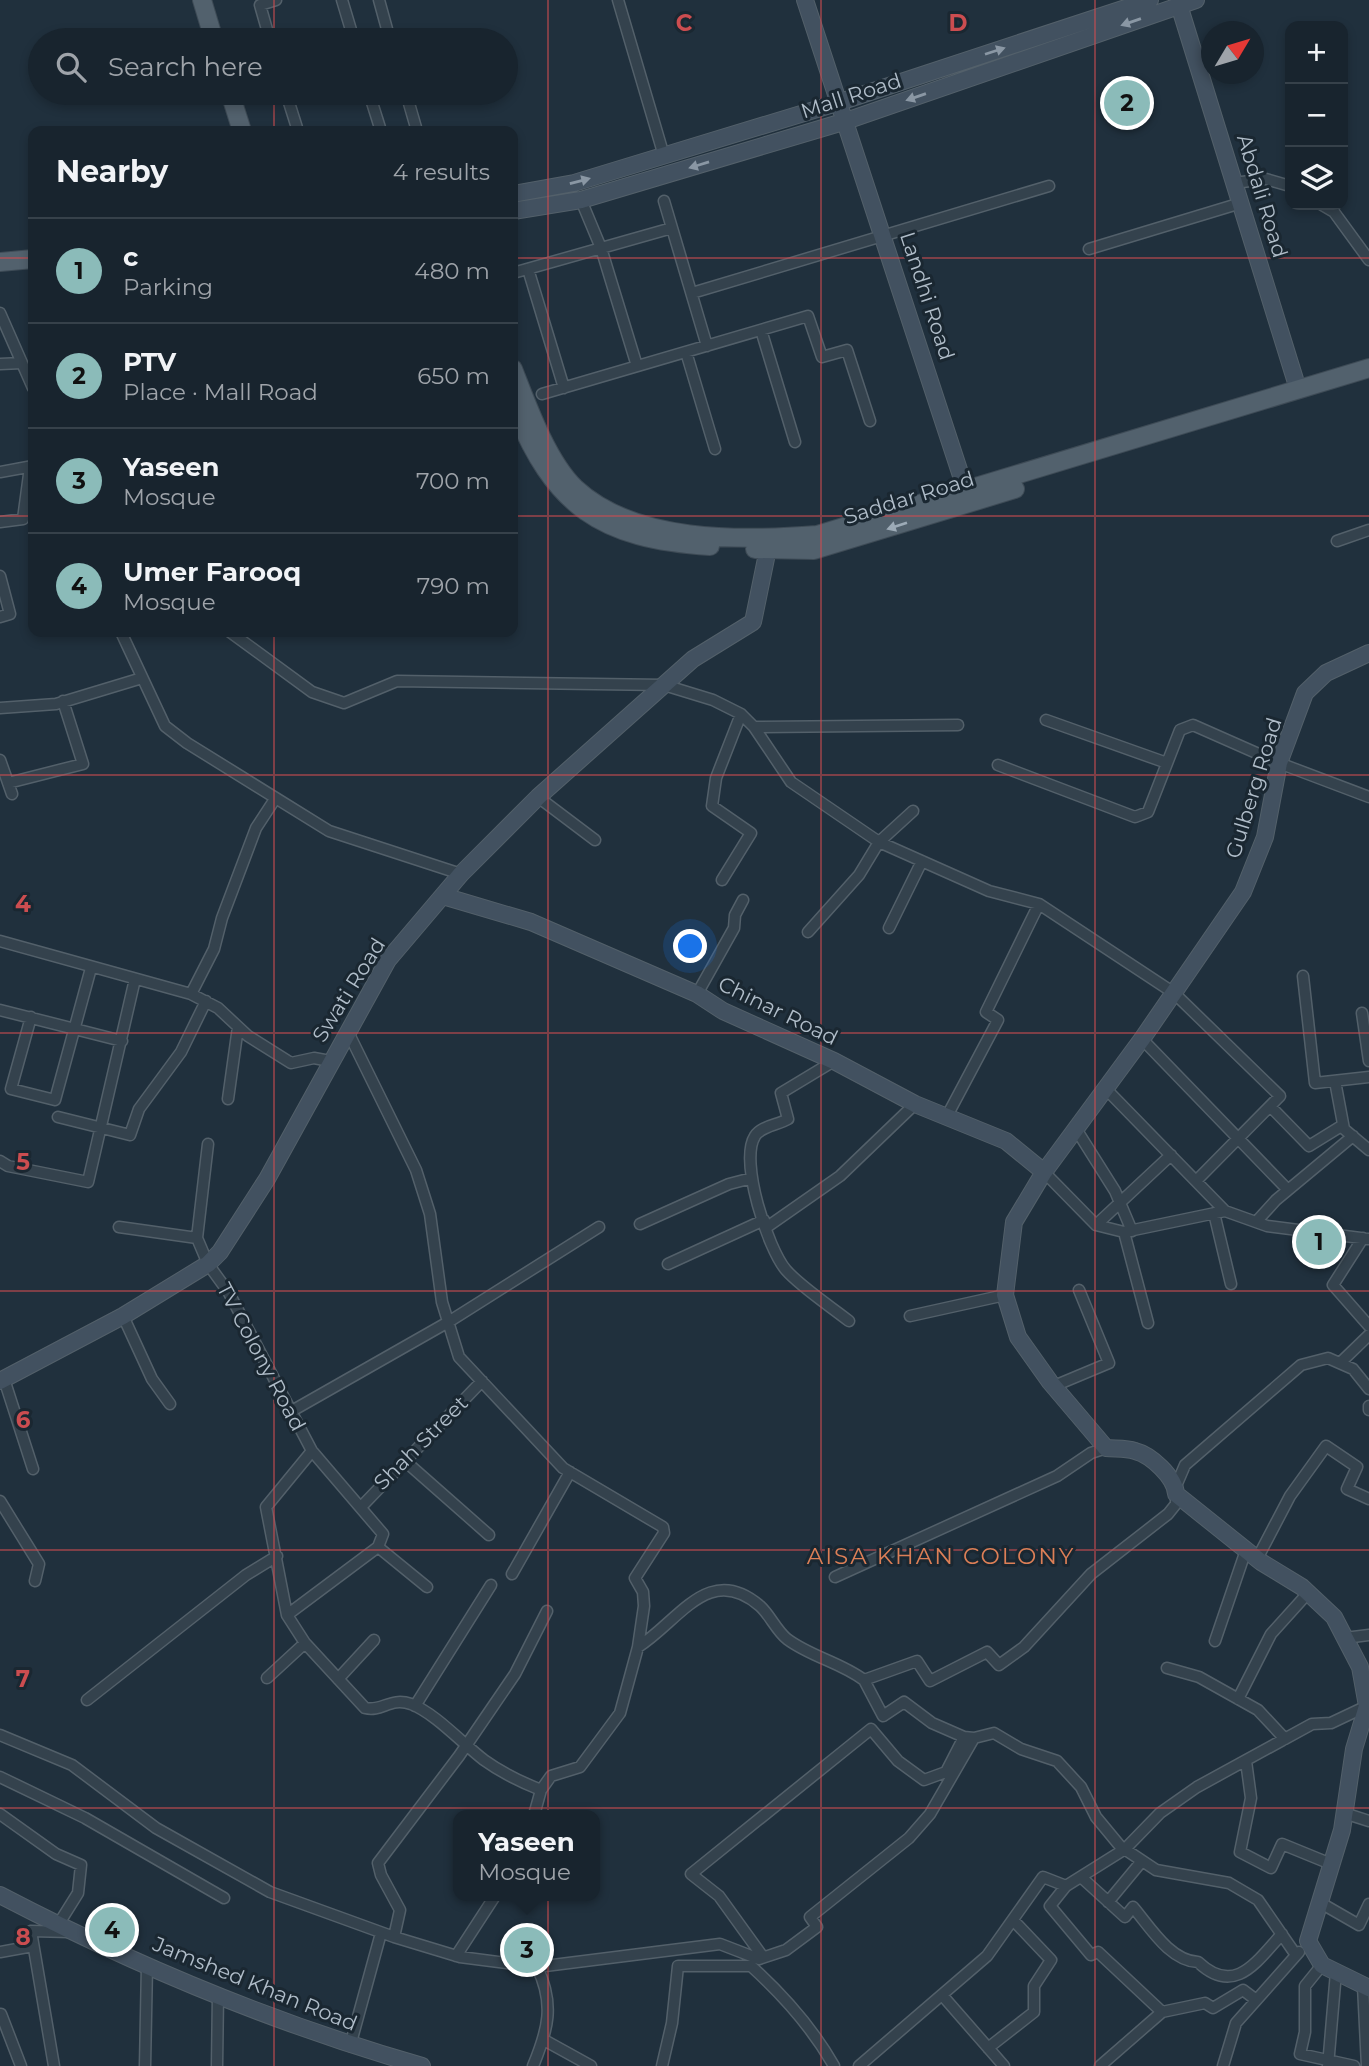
<!DOCTYPE html>
<html lang="en">
<head>
<meta charset="utf-8">
<style>
  :root { --surface:#18242e; --page:#212c36; --text:#f1f3f6; --muted:#9fa4aa; --line:#36414a; --accent:#8bbbb9 }
  body { margin:0; font-family:Montserrat,sans-serif; background:var(--page); color:var(--text) }
  .controls { position:absolute; right:21px; top:21px; display:grid; overflow:hidden; border-radius:14px; box-shadow:0 4px 10px #0003 }
  .controls button { width:63px; height:63px; display:grid; place-items:center; padding:0; border:0; border-bottom:2px solid var(--line); background:var(--surface); color:var(--text); font:35px sans-serif }
  .compass { position:absolute; left:1201px; top:21px; width:63px; height:63px; border-radius:50%; background:var(--surface); box-shadow:0 4px 10px #0003; rotate:52deg }
  .you { position:absolute; left:691px; top:947px; width:24px; height:24px; margin:-18px; border:5px solid #fff; border-radius:50%; background:#1a73e8; box-shadow:0 0 0 10px #1a73e833 }
  .badge { display:grid; place-items:center; width:46px; height:46px; border-radius:50%; background:var(--accent); color:#111; font-size:23px; font-weight:700 }
  .pin { position:absolute; translate:-50% -50%; border:4px solid #fff; box-shadow:0 2px 7px #0006 }
  .popup { position:absolute; left:453px; top:1810px; width:147px; height:91px; box-sizing:border-box; display:grid; place-content:center; border-radius:14px; background:var(--surface); filter:drop-shadow(0 2px 5px #0005); font-size:23px; white-space:nowrap; color:var(--muted) }
  .popup b { font-size:26px; color:var(--text) }
  .popup::after { content:''; position:absolute; left:50%; top:100%; margin-left:-14px; border:14px solid transparent; border-top-color:var(--surface) }
  .list { margin:0; padding:0; list-style:none }
  h2 { display:flex; justify-content:space-between; align-items:center; height:91px; margin:0; padding:0 28px; font-size:30px }
  h2 small { font-size:23px; font-weight:400; color:var(--muted) }
  .list li { display:grid; grid-template-columns:46px 1fr auto; gap:21px; align-items:center; box-sizing:border-box; height:105px; padding:0 28px; border-top:2px solid var(--line) }
  .list b { display:block; font-size:26px; white-space:nowrap }
  .list p { margin:0; font-size:23px; white-space:nowrap; color:var(--muted) }
  .list em { font-size:23px; font-style:normal; color:var(--muted) }
  .icon { flex:none; width:38px; height:38px; fill:none; stroke:currentColor; stroke-width:2; stroke-linecap:round; stroke-linejoin:round }
  .map { position:relative; flex:none; width:1369px; height:2066px; overflow:hidden }
  .search { position:absolute; background:var(--surface); box-shadow:0 4px 10px #0003; left:28px; top:28px; width:490px; height:77px; display:flex; align-items:center; gap:18px; box-sizing:border-box; padding:0 24px; border-radius:38px; color:var(--muted); font-size:26px }
  .panel { position:absolute; background:var(--surface); box-shadow:0 4px 10px #0003; left:28px; top:126px; width:490px; height:511px; border-radius:14px }
  .map>svg:first-child { display:block }
</style>
</head>
<body>
<div class="map">
<svg width="1369" height="2066" viewBox="0 0 1369 2066">
  <rect width="100%" height="100%" fill="#20303d"/>
  <g fill="none" stroke-linecap="round" stroke-linejoin="round">
    <g stroke="#53606a" stroke-width="13">
      <path id="street" d="M 342,0 L 354,40
        M 379,0 L 390,40
        M 618,0 L 664,156
        M 270,40 L 260,5 L 276,0
        M 286,93 L 298,131
        M 369,93 L 381,131
        M 406,93 L 417,131
        M 1234,183 L 1266,179 L 1290,186
        M 581,200 L 601,248 L 637,366
        M 664,201 L 707,346
        M 1322,205 L 1334,212 L 1369,260
        M 1089,249 L 1241,203
        M 528,269 L 564,388
        M 513,273 L 672,228
        M 692,293 L 1049,186
        M 0,313 L 33,388
        M 761,330 L 795,442
        M 686,352 L 715,449
        M 0,364 L 22,363
        M 542,394 L 808,316 L 822,357 L 847,350 L 870,421
        M 0,472 L 33,466
        M 0,522 L 23,519 L 30,467
        M 1337,541 L 1369,530
        M 0,576 L 10,614 L 0,617
        M 121,632 L 165,726 L 187,743 L 329,831 L 461,874
        M 230,632 L 312,692 L 344,703 L 397,681 L 664,685 L 713,700 L 741,714 L 754,727 L 791,782 L 879,842 L 989,891 L 1039,904 L 1174,993 L 1280,1096 L 1196,1181
        M 0,708 L 56,704 L 142,678
        M 1046,720 L 1167,763
        M 754,727 L 958,725
        M 0,760 L 12,794
        M 998,765 L 1135,817 L 1148,812 L 1180,730 L 1193,725 L 1279,763 L 1369,797
        M 8,783 L 83,764 L 63,701
        M 538,797 L 595,840
        M 722,880 L 751,833 L 712,806 L 716,778 L 741,714
        M 889,928 L 922,861
        M 808,932 L 859,875 L 879,842 L 913,811
        M 0,941 L 191,994 L 218,1008 L 248,1036 L 291,1063 L 314,1058 L 330,1061
        M 1303,976 L 1315,1083 L 1369,1077
        M 191,994 L 214,949 L 222,918 L 256,828 L 275,799
        M 697,994 L 734,928 L 735,915 L 743,900
        M 0,1010 L 122,1041
        M 1362,1013 L 1369,1061
        M 31,1017 L 11,1089 L 55,1100 L 91,968
        M 347,1030 L 416,1170 L 430,1214 L 442,1302 L 459,1357 L 563,1468 L 663,1527 L 664,1533 L 635,1578 L 643,1592 L 644,1606 L 638,1647 L 620,1713 L 580,1767 L 551,1776 L 541,1790 L 534,1815
        M 1142,1039 L 1288,1190
        M 834,1061 L 781,1093 L 788,1119 C 778,1125 761,1126 755,1136 C 739,1161 768,1249 786,1270 C 801,1287 830,1306 849,1321
        M 1335,1081 L 1344,1129 L 1369,1150
        M 1106,1089 L 1225,1211 L 1267,1226 L 1369,1239
        M 228,1099 L 238,1027
        M 1270,1106 L 1309,1146 L 1343,1125
        M 947,1116 L 998,1020 L 986,1012 L 1039,904
        M 58,1117 L 130,1135 L 139,1109 L 181,1052 L 206,1001
        M 1076,1129 L 1115,1191 L 1132,1231
        M 208,1144 L 197,1238 L 208,1264 L 229,1293 L 312,1451 L 383,1534 L 378,1547 L 287,1615
        M 0,1161 L 8,1166 L 88,1182 L 135,979
        M 1044,1172 L 1096,1225 L 1124,1232 L 1225,1211
        M 1214,1213 L 1231,1284
        M 1256,1222 L 1276,1200 L 1353,1136
        M 640,1224 L 729,1184 L 752,1178
        M 1096,1225 L 1171,1155
        M 119,1227 L 197,1238
        M 767,1227 L 840,1176 L 915,1104
        M 1124,1232 L 1148,1323
        M 1363,1238 L 1333,1285 L 1369,1326
        M 668,1264 L 764,1220
        M 123,1316 L 152,1379 L 170,1404
        M 910,1316 L 1005,1295
        M 1340,1363 L 1369,1335
        M 4,1379 L 33,1469
        M 1054,1386 L 1109,1363 L 1079,1290
        M 1369,1406 L 1369,1410
        M 290,1412 L 450,1321 L 599,1227
        M 312,1451 L 266,1507 L 287,1615 L 305,1643 L 365,1708 C 382,1712 390,1697 411,1704 C 435,1713 463,1744 484,1760 C 502,1773 521,1782 541,1790
        M 405,1461 L 489,1535
        M 1176,1486 L 1185,1465 L 1301,1365 L 1328,1358 L 1353,1369 L 1369,1389
        M 0,1501 L 39,1564 L 35,1581
        M 362,1506 L 482,1381
        M 378,1547 L 427,1587
        M 1257,1559 L 1290,1496 L 1326,1446 L 1357,1467 L 1347,1489 L 1369,1499
        M 512,1574 L 570,1472
        M 835,1577 L 1057,1476 L 1091,1453 L 1106,1448
        M 1345,1638 L 1369,1635
        M 1215,1641 L 1246,1550
        M 638,1647 C 679,1621 709,1562 760,1606 C 770,1615 776,1630 787,1639 C 811,1657 840,1662 864,1680 L 917,1661 L 930,1681 L 987,1652 L 999,1665 L 1024,1647 L 1091,1574 L 1168,1514 L 1176,1504 L 1176,1494
        M 1167,1668 L 1199,1677 L 1258,1710 L 1285,1739
        M 267,1678 L 305,1643
        M 338,1679 L 374,1640
        M 864,1680 L 883,1716 L 904,1702 L 932,1723 L 964,1737
        M 1238,1699 L 1271,1634 L 1308,1593
        M 87,1700 L 246,1575 L 277,1556
        M 415,1706 L 491,1585
        M 0,1735 L 72,1765 L 156,1828 L 270,1892 L 394,1937
        M 1246,1761 L 1251,1798 L 1240,1852 L 1271,1868 L 1282,1844 L 1331,1864
        M 0,1777 L 85,1818 L 224,1898
        M 1344,1813 L 1369,1821
        M 0,1814 L 56,1854 L 81,1865 L 78,1893 L 58,1925
        M 1081,1877 L 1125,1917 L 1133,1907 C 1150,1927 1170,1961 1198,1962 C 1235,1997 1257,1961 1282,1934
        M 1066,1886 L 1050,1906 L 1091,1955 L 1098,1952 L 1162,2012 L 1205,2003 L 1213,2008 L 1243,1990 L 1255,1999
        M 1108,1902 L 1142,1861
        M 1319,1902 L 1359,1925 L 1369,1904
        M 0,1952 L 33,1946
        M 456,1956 L 495,1896
        M 763,1957 L 719,1896 L 691,1874 L 871,1729 L 898,1761 L 924,1780 L 946,1772 L 964,1737 L 974,1738
        M 1322,1965 L 1305,1986 L 1305,2032 L 1300,2054 L 1354,2066
        M 537,1967 L 720,1944 L 759,1959 L 786,1950 L 817,1927 L 810,1917 L 909,1838 L 930,1814 L 974,1738 L 994,1733 L 1021,1749 L 1057,1761 L 1081,1787 L 1096,1817 L 1120,1846 L 1156,1870 L 1229,1883 L 1258,1900 L 1296,1955
        M 1363,1986 L 1367,2066
        M 942,1995 L 1004,2066
        M 1,2014 L 21,2066
        M 544,2040 L 591,2066
        M 350,2046 L 381,1933
        M 988,2048 L 1034,2012 L 1034,1986 L 1051,1960 L 1013,1920
        M 54,2066 L 31,1931 L 70,1932
        M 145,2066 L 147,1965
        M 217,2066 L 218,1994
        M 533,2066 C 548,2030 555,2004 537,1967 L 460,1957 L 394,1937 L 400,1910 L 381,1875 L 378,1863 L 459,1756 L 515,1674 L 547,1611
        M 662,2066 L 672,2023 L 678,1966 L 751,1966 C 784,1996 812,2027 834,2066
        M 859,2066 L 987,1956 L 1043,1877 L 1066,1886 L 1125,1849 L 1160,1813 L 1197,1787 L 1312,1724 L 1331,1723 L 1367,1706
        M 1100,2066 L 1162,2012
        M 1223,2066 L 1236,2023 L 1299,1952
        M 1328,2066 L 1336,1972"/>
    </g>
    <g stroke="#53606a" stroke-width="18">
      <path id="secondary" d="M 805,0 L 966,491
        M 1179,5 L 1298,389
        M 513,194 L 574,183 L 837,103 L 1150,0
        M 513,211 L 581,200 L 843,122 L 1196,0
        M 1369,653 L 1326,673 L 1305,693 L 1279,763 L 1265,837 L 1243,892 L 1142,1039 L 1044,1172 L 1014,1222 L 1005,1295 L 1018,1337 L 1050,1382 L 1106,1448 C 1115,1449 1126,1448 1135,1451 C 1151,1455 1175,1477 1176,1494 L 1261,1562 L 1302,1587 L 1334,1617 L 1360,1667 L 1367,1706 L 1354,1749 L 1342,1830 L 1308,1941 L 1322,1965 L 1369,1988
        M 443,896 L 531,922 L 697,994 L 723,1011 L 834,1061 L 915,1104 L 1006,1141 L 1044,1172
        M 0,1381 L 123,1316 L 208,1264 L 220,1252 L 267,1179 L 388,960 L 461,874 L 538,797 L 693,659 L 753,622 L 770,539
        M 0,1895 C 134,1965 276,2024 422,2066"/>
    </g>
    <g stroke="#3e4b56" stroke-width="20">
      <path id="primary" d="M 202,0 L 214,40
        M 230,93 L 242,131
        M 0,262 L 33,259
        M 513,369 C 527,405 547,461 575,488 C 634,543 741,541 817,535 L 1369,368
        M 513,405 C 554,507 600,539 710,546
        M 755,549 L 814,550 L 1015,489"/>
    </g>
    <use href="#street" stroke="#34424d" stroke-width="10"/>
    <use href="#secondary" stroke="#425160" stroke-width="16"/>
    <use href="#primary" stroke="#52616d" stroke-width="18"/>
  </g>
  <defs><path id="oneway-solid" d="M-6-.8H1V-3.2L6.5 0L1 3.2V.8H-6Z" transform="scale(1.75)"/></defs>
  <g fill="#8a97a4">
    <use href="#oneway-solid" transform="translate(1131 22) rotate(161)"/>
    <use href="#oneway-solid" transform="translate(995 51) rotate(-18)"/>
    <use href="#oneway-solid" transform="translate(916 97) rotate(161)"/>
    <use href="#oneway-solid" transform="translate(699 165) rotate(163)"/>
    <use href="#oneway-solid" transform="translate(580 181) rotate(-15)"/>
  </g>
  <use fill="#9dabb7" href="#oneway-solid" transform="translate(897 526) rotate(162)"/>
  <path fill="none" stroke="#cc4d50" stroke-width="2" stroke-opacity="0.55" d="M 274,0 L 274,40M 548,0 L 548,2066M 821,0 L 821,2066M 1095,0 L 1095,2066M 274,93 L 274,131M 0,258 L 33,258M 513,258 L 1369,258M 0,516 L 33,516M 513,516 L 1369,516M 274,632 L 274,2066M 0,775 L 1369,775M 0,1033 L 1369,1033M 0,1291 L 1369,1291M 0,1550 L 1369,1550M 0,1808 L 1369,1808"/>
  <g text-anchor="middle" stroke-width="6" stroke-linejoin="round" paint-order="stroke">
    <g font-size="21" fill="#b0bdc9" stroke="#1a2731">
      <text transform="translate(851 96) rotate(-18)" y="7">Mall Road</text>
      <text transform="translate(1262 196) rotate(73)" y="7">Abdali Road</text>
      <text transform="translate(927 296) rotate(72)" y="7">Landhi Road</text>
      <text transform="translate(909 498) rotate(-17)" y="7">Saddar Road</text>
      <text transform="translate(1254 788) rotate(-73)" y="7">Gulberg Road</text>
      <text transform="translate(349 990) rotate(-58)" y="7">Swati Road</text>
      <text transform="translate(778 1011) rotate(26)" y="7">Chinar Road</text>
      <text transform="translate(261 1357) rotate(62)" y="7">TV Colony Road</text>
      <text transform="translate(421 1443) rotate(-45)" y="7">Shah Street</text>
      <text transform="translate(255 1984) rotate(22)" y="7">Jamshed Khan Road</text>
    </g>
    <g font-size="23" letter-spacing="2" fill="#dc7f57" stroke="#1a2731">
      <text x="941" y="1564">AISA KHAN COLONY</text>
    </g>
  </g>
  <g font-size="23" text-anchor="middle" font-weight="bold" fill="#cc4d50" stroke="#1a2731" stroke-width="6" stroke-linejoin="round" paint-order="stroke">
    <text x="684" y="31">C</text>
    <text x="958" y="31">D</text>
    <text x="23" y="912">4</text>
    <text x="23" y="1170">5</text>
    <text x="23" y="1428">6</text>
    <text x="23" y="1687">7</text>
    <text x="23" y="1945">8</text>
  </g>
</svg>
<div class="controls">
<button>+</button>
<button>−</button>
<button><svg class="icon" aria-label="layers" viewBox="0 0 24 24"><path d="M12 4l9 5-9 5-9-5zM3 14l9 5 9-5"/></svg></button>
</div>
<svg class="compass" viewBox="-18 -18 36 36"><path d="M0-13l5 13h-10z" fill="#e53935"/><path d="M0 13l5-13h-10z" fill="#9fa4aa"/></svg>
<div class="you"></div>
<div class="pin badge" style="left:1319px;top:1242px">1</div>
<div class="pin badge" style="left:1127px;top:103px">2</div>
<div class="pin badge" style="left:527px;top:1950px">3</div>
<div class="popup"><b>Yaseen</b>Mosque</div>
<div class="pin badge" style="left:112px;top:1930px">4</div>
<div class="search"><svg class="icon" aria-label="search" viewBox="0 0 24 24"><circle cx="10" cy="10" r="6"/><path d="M15 15l6 6"/></svg>Search here</div>
<section class="panel">
<h2>Nearby<small>4 results</small></h2>
<ul class="list">
<li><span class="badge">1</span><div><b>c</b><p>Parking</p></div><em>480 m</em></li>
<li><span class="badge">2</span><div><b>PTV</b><p>Place · Mall Road</p></div><em>650 m</em></li>
<li><span class="badge">3</span><div><b>Yaseen</b><p>Mosque</p></div><em>700 m</em></li>
<li><span class="badge">4</span><div><b>Umer Farooq</b><p>Mosque</p></div><em>790 m</em></li>
</ul>
</section>
</div>
</body>
</html>
